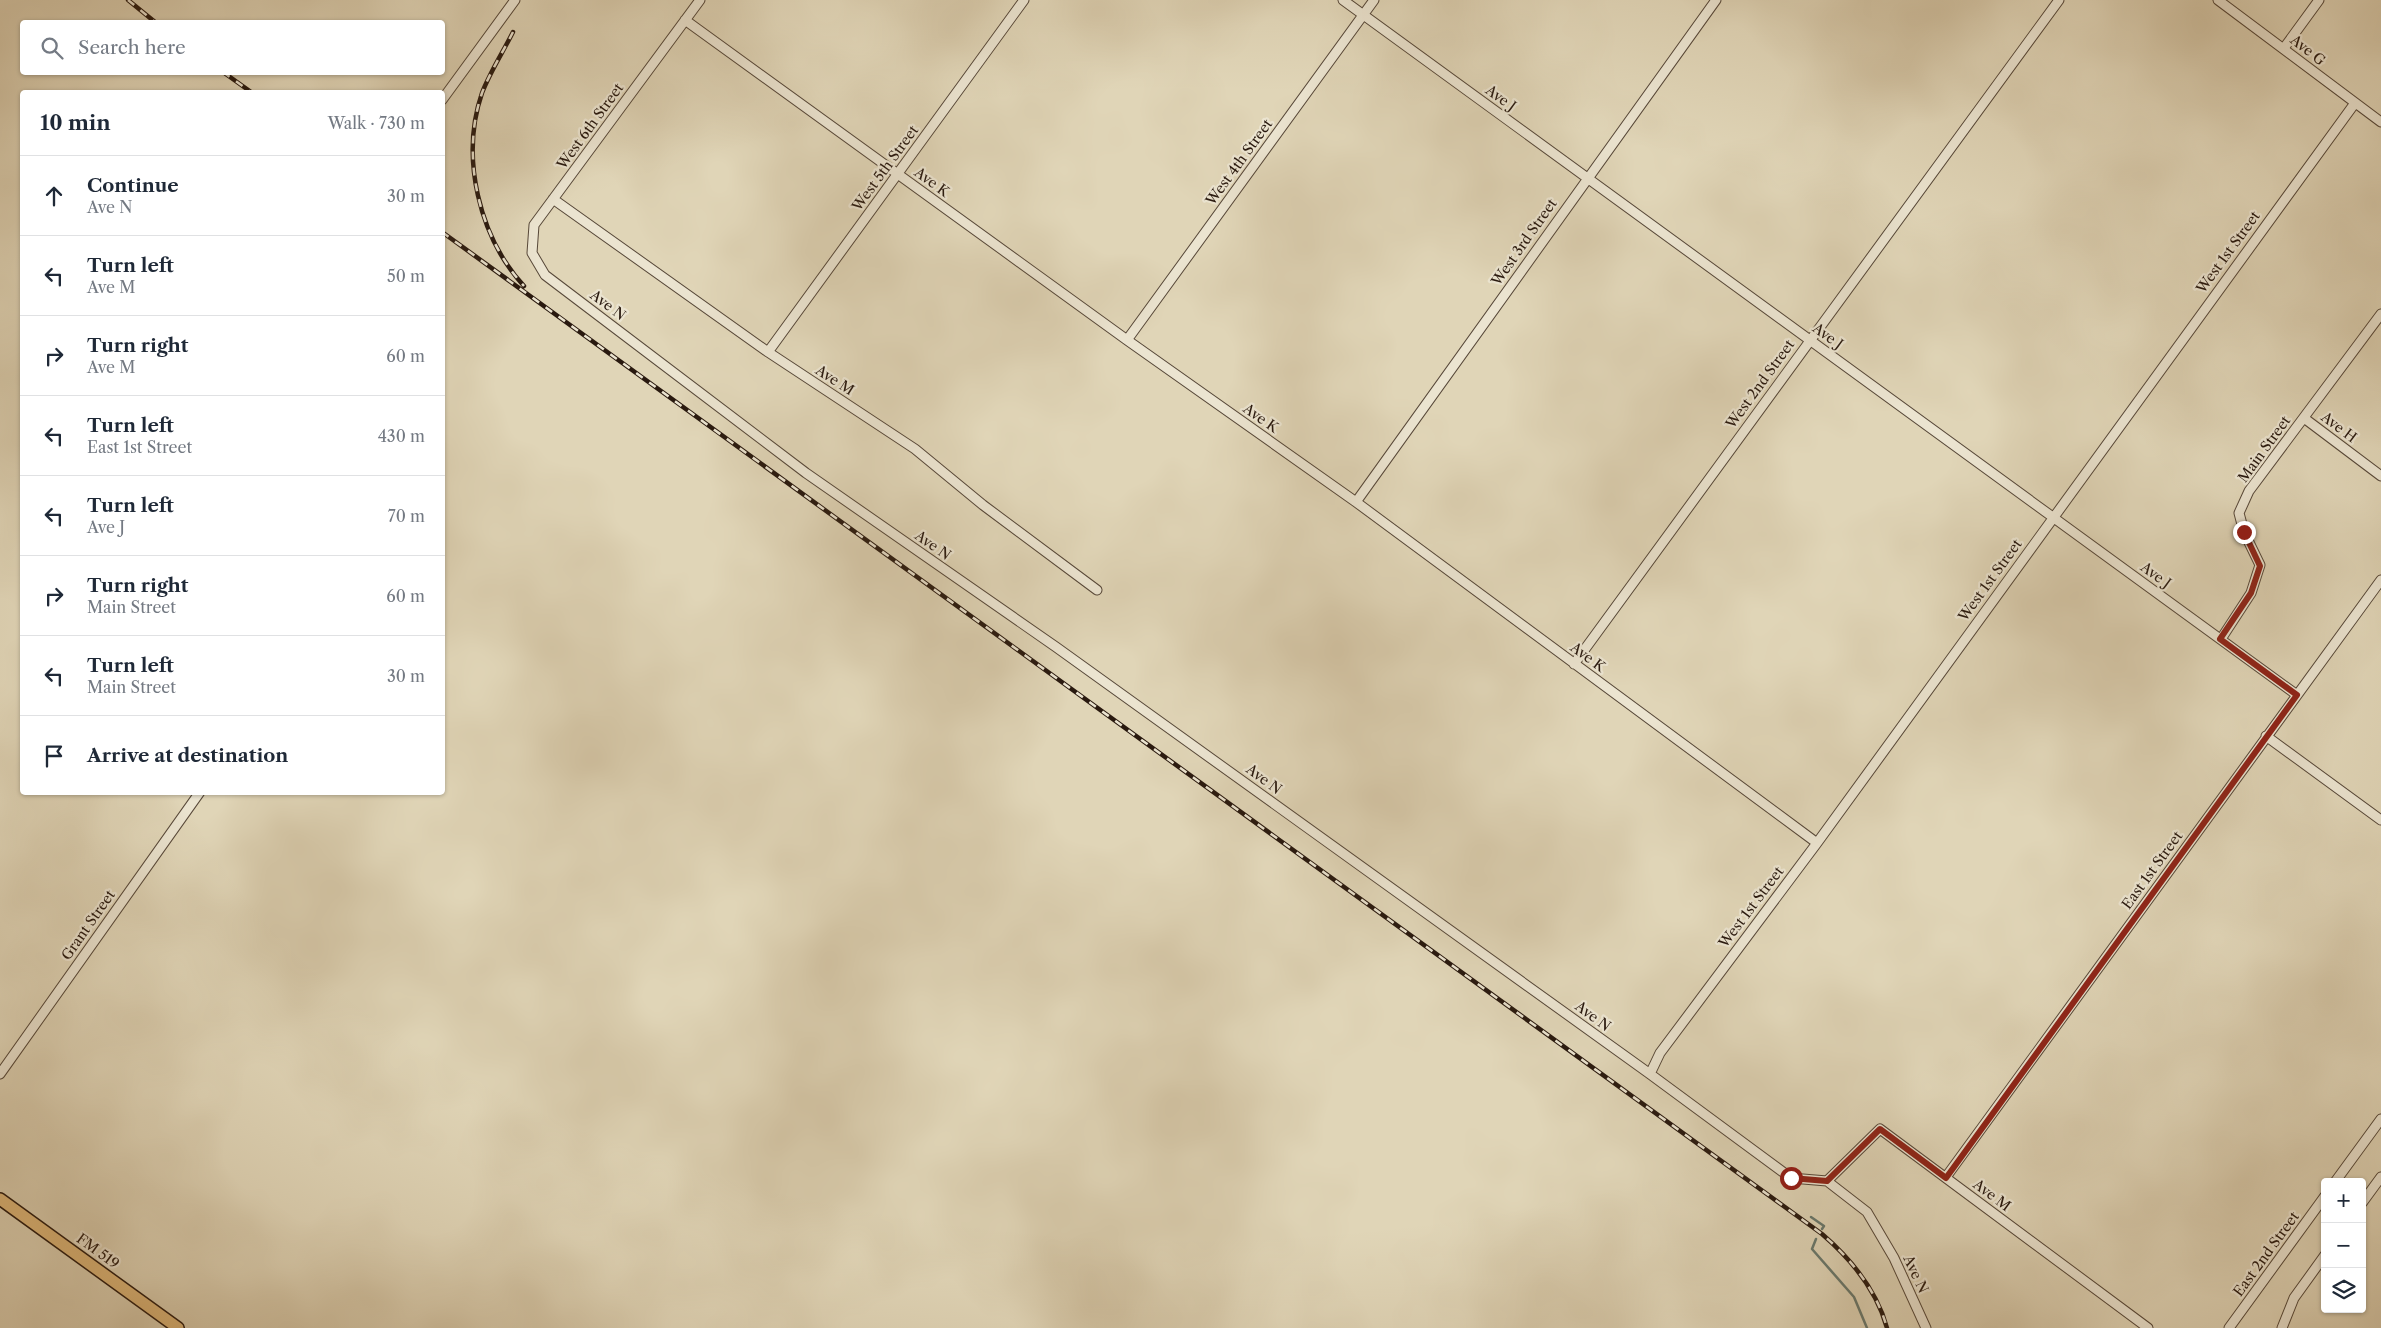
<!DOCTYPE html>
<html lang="en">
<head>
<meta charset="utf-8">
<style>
  :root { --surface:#fff; --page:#f2f2f3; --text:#1f2937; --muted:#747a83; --line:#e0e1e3 }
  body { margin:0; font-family:"Libre Caslon Text",serif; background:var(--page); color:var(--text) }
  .controls { position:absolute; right:15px; bottom:15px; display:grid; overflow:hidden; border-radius:5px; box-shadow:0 1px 4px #0004 }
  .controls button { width:45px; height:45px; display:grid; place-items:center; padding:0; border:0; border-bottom:1px solid var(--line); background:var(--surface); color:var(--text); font:25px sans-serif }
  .stop { position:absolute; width:15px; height:15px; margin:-11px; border:4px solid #8f2418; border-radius:50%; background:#fff }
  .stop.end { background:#8f2418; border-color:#fff; box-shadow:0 1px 5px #0008 }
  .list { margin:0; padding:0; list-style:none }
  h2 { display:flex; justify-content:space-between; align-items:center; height:65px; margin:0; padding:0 20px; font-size:21px }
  h2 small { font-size:16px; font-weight:400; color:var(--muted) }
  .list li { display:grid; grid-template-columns:32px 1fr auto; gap:15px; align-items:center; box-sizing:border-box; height:80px; padding:0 20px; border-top:1px solid var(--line) }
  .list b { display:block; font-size:19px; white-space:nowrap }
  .list p { margin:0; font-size:16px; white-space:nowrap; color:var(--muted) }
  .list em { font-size:16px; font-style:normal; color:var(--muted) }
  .icon { flex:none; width:28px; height:28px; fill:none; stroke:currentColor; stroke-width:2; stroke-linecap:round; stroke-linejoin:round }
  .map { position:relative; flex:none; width:2381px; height:1328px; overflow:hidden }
  .search { position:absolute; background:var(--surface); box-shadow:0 1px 4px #0004; left:20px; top:20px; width:425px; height:55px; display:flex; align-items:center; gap:12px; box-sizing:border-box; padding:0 18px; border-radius:5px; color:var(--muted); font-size:19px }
  .panel { position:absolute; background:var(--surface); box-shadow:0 1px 4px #0004; left:20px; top:90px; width:425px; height:705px; border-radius:5px }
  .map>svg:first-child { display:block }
</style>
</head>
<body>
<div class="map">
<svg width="2381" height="1328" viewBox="0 0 2381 1328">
  <rect width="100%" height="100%" fill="#e0d5b7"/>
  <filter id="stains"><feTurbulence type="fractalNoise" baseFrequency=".004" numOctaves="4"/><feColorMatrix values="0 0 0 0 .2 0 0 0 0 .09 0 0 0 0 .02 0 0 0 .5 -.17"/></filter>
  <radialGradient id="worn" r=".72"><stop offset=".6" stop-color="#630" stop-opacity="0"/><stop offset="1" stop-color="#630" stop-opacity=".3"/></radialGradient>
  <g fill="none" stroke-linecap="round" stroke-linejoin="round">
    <path stroke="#69796e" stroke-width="2.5" d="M 1811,1217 L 1824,1226 L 1822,1229
      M 1816,1239 L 1812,1249 L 1854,1297 L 1867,1328"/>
    <g stroke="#574839" stroke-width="11">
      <path id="minor" d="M 700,0 L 534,225 L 532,253 L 545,275 L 806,473 L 1056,647 L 1650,1074 L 1791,1178 L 1827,1181 L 1867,1212 L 1894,1258 L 1926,1328
        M 1343,0 L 2297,695
        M 2218,0 L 2381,122
        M 685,20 L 1127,340 L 1356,502 L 1817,843
        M 2284,48 L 2319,0
        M 442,100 L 515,0
        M 553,199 L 768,352 L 915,449 L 983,505 L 1097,590
        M 1127,340 L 1374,0
        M 768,352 L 1024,0
        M 2304,418 L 2381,476
        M 1356,502 L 1716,0
        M 2221,639 L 2251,593 L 2260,565 L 2244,532 L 2239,513 L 2249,491 L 2381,314
        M 1574,664 L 2059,0
        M 2266,736 L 2381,820
        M 0,1074 L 200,792
        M 1650,1074 L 1660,1053 L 1817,843 L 2355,103
        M 1946,1177 L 2381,580
        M 1827,1181 L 1880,1129 L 2148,1328
        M 2335,1182 L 2381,1119
        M 2362,1203 L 2381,1177
        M 2229,1328 L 2325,1196
        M 2282,1328 L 2294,1298 L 2325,1255"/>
    </g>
    <g stroke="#29190f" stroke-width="14">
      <path id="major" d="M 0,1199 L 178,1328"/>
    </g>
    <use href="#minor" stroke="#ebe4d0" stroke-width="9"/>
    <use href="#major" stroke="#e0ba7c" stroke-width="11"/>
    <g stroke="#29190f" stroke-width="4.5">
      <path id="rail" d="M 128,0 L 155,22
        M 513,32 C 503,52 490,72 482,93 C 460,157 479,237 524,286
        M 223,72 L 251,92
        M 442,232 L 1822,1234 C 1851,1259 1877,1291 1887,1328"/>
    </g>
    <use href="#rail" stroke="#ebe4d0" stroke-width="2.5" stroke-dasharray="8" stroke-linecap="butt"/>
  </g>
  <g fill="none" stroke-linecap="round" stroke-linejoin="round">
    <path stroke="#8f2418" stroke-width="6" d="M 1791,1178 L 1827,1181 L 1880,1129 L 1946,1178 L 2297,695 L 2220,639 L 2251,593 L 2260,566 L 2244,532"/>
  </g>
  <g text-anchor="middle" stroke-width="4.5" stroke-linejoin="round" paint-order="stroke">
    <g font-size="14" fill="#29190f" stroke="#ebe4d0">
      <text transform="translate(2308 50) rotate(38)" y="5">Ave G</text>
      <text transform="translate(1501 98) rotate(36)" y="5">Ave J</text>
      <text transform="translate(590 126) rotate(-54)" y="5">West 6th Street</text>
      <text transform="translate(1239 162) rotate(-54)" y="5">West 4th Street</text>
      <text transform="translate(885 168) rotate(-54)" y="5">West 5th Street</text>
      <text transform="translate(932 182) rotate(36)" y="5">Ave K</text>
      <text transform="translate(1524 242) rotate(-55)" y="5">West 3rd Street</text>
      <text transform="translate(2228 252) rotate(-54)" y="5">West 1st Street</text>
      <text transform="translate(608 305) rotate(37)" y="5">Ave N</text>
      <text transform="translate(1828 336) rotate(36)" y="5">Ave J</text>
      <text transform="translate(835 380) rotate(33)" y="5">Ave M</text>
      <text transform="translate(1760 384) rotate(-54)" y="5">West 2nd Street</text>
      <text transform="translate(1261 418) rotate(35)" y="5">Ave K</text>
      <text transform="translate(2339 427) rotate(37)" y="5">Ave H</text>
      <text transform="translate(2264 449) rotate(-54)" y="5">Main Street</text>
      <text transform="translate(933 545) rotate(35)" y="5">Ave N</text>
      <text transform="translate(2156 575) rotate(36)" y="5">Ave J</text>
      <text transform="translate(1990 580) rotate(-54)" y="5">West 1st Street</text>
      <text transform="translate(1588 657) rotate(36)" y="5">Ave K</text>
      <text transform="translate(1264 779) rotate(36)" y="5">Ave N</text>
      <text transform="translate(2152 870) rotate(-54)" y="5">East 1st Street</text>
      <text transform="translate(1751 907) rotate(-53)" y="5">West 1st Street</text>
      <text transform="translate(88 925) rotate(-55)" y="5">Grant Street</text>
      <text transform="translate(1593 1016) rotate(36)" y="5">Ave N</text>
      <text transform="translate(1992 1195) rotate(37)" y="5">Ave M</text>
      <text transform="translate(98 1251) rotate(36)" y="5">FM 519</text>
      <text transform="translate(2266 1254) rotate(-54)" y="5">East 2nd Street</text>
      <text transform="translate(1916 1274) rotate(65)" y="5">Ave N</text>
    </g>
  </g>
  <rect width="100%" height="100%" filter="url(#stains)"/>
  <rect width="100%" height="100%" fill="url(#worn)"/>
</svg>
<div class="controls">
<button>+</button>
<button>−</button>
<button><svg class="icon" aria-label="layers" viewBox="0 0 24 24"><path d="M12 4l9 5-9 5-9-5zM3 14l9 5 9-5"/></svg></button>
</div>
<div class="stop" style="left:1791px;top:1178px"></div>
<div class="stop end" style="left:2244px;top:532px"></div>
<div class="search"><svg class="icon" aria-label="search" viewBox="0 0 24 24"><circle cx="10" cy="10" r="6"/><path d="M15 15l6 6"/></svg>Search here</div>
<section class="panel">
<h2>10 min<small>Walk · 730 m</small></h2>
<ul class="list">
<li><svg class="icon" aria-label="ahead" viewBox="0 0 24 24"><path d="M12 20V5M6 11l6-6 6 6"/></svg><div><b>Continue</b><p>Ave N</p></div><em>30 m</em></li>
<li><svg class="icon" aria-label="left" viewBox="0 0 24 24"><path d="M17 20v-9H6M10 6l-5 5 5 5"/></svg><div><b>Turn left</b><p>Ave M</p></div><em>50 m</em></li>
<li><svg class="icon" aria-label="right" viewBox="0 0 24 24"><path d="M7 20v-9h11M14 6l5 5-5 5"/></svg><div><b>Turn right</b><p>Ave M</p></div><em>60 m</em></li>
<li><svg class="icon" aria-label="left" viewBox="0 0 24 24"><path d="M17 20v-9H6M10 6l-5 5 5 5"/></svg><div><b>Turn left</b><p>East 1st Street</p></div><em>430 m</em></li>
<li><svg class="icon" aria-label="left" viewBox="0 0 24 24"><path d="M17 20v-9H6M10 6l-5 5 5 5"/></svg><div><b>Turn left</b><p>Ave J</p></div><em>70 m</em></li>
<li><svg class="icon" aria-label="right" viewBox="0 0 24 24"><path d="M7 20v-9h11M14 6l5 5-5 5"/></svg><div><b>Turn right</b><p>Main Street</p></div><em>60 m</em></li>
<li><svg class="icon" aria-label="left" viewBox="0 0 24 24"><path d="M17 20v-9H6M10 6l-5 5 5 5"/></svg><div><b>Turn left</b><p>Main Street</p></div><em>30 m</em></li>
<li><svg class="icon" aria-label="arrive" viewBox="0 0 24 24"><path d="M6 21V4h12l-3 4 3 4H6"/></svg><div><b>Arrive at destination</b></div></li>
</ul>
</section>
</div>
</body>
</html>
